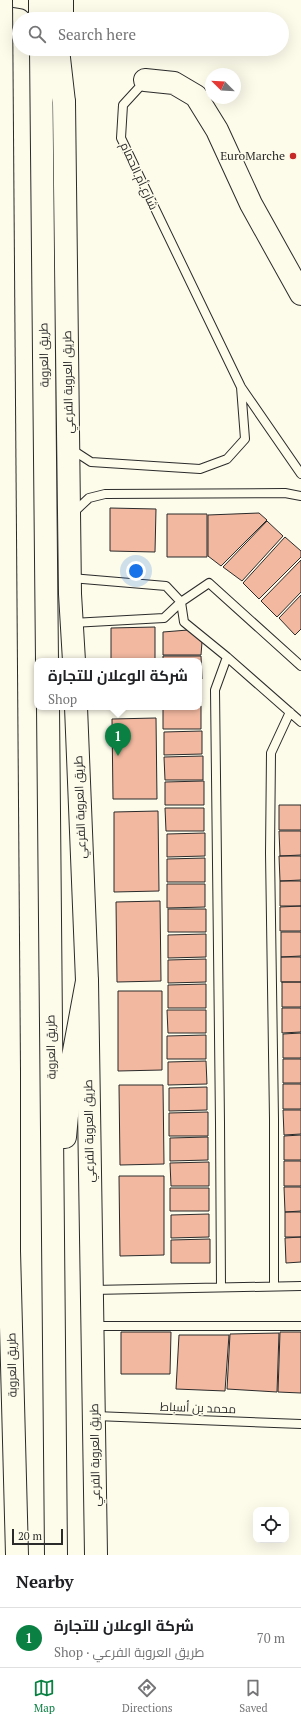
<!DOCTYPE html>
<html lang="en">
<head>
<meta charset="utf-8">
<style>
  :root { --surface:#fff; --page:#f6f6f6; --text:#202124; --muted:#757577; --line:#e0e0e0; --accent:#0b8043 }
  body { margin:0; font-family:"PT Serif",Cairo,serif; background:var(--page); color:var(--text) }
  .controls { position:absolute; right:12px; bottom:12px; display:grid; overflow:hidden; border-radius:8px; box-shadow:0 4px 16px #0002 }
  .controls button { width:36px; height:36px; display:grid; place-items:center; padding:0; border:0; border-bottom:1px solid var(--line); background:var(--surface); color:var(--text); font:20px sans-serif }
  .compass { position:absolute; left:205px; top:68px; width:36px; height:36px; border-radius:50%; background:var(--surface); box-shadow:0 4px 16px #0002; rotate:294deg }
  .scale { position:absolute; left:12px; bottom:10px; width:51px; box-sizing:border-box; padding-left:4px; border:2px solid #2b2b2b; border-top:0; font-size:11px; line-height:14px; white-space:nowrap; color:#2b2b2b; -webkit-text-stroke:3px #fdfbea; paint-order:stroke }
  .you { position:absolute; left:136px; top:571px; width:14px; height:14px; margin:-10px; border:3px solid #fff; border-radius:50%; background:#1a73e8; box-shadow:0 0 0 6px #1a73e833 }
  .badge { display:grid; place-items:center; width:26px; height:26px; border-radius:50%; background:var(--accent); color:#fff; font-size:13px; font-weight:700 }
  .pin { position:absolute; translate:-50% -33px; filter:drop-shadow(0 1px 2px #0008) }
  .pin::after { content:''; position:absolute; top:21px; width:14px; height:12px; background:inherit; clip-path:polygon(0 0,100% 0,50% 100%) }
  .popup { position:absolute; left:34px; top:658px; width:168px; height:52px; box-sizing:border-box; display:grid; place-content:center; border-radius:8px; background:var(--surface); filter:drop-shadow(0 1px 3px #0005); font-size:13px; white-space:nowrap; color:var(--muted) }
  .popup b { font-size:15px; color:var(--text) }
  .popup::after { content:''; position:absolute; left:50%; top:100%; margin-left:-8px; border:8px solid transparent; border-top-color:var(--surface) }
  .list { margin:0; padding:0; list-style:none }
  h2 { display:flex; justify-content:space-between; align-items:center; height:52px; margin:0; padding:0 16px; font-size:17px }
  h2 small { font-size:13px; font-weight:400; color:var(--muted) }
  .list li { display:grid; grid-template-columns:26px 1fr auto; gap:12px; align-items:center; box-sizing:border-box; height:60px; padding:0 16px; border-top:1px solid var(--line) }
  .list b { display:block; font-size:15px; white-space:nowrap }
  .list p { margin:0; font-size:13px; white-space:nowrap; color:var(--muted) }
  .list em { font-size:13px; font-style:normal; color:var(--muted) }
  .icon { flex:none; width:22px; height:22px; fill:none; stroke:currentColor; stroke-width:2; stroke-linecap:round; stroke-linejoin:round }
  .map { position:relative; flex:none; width:301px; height:1555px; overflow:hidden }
  .search { position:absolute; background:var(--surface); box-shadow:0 4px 16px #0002; left:12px; right:12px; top:12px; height:44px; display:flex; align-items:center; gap:10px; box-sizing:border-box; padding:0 14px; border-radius:22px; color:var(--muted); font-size:15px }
  .sheet { height:112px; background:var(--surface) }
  nav { display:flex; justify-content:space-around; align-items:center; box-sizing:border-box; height:56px; border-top:1px solid var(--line); background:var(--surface); font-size:11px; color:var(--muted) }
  nav a { display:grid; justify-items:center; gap:2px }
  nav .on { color:var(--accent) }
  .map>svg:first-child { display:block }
</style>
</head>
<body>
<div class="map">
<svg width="301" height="1555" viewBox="0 0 301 1555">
  <rect width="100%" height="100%" fill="#fdfbea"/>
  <path fill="#f2b8a0" stroke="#2b2b2b" d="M 110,508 L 156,509 L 155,552 L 110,551 Z
    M 259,513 L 267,520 L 221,566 L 208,556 L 208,515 Z
    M 167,514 L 207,514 L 207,557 L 167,557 Z
    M 267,521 L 283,536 L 242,581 L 223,567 Z
    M 285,537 L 301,551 L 301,557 L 259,599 L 243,583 Z
    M 301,560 L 301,592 L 277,617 L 261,601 Z
    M 301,595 L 301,629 L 295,635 L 279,618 Z
    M 155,627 L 155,661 L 111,661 L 111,628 Z
    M 188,630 L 202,642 L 201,655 L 163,655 L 163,632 Z
    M 163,656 L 201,656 L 202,679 L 199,679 L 199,661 L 163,661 Z
    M 199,680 L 201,680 L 201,703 L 199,703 Z
    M 199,706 L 201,706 L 201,729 L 163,729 L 163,707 L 199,707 Z
    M 156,718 L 157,799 L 113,799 L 112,719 Z
    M 202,731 L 202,754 L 164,755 L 164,732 Z
    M 203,756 L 203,780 L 165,780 L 164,757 Z
    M 204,781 L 204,805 L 165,805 L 165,782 Z
    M 279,805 L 301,805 L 301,830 L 279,830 Z
    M 165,808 L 204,808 L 204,831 L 166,831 Z
    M 158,811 L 159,891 L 114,892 L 114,812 Z
    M 279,831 L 301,831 L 301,855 L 280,856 Z
    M 205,833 L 205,856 L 167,857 L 167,834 Z
    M 279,856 L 301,856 L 301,880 L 280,881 Z
    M 205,858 L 205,882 L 167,882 L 167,859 Z
    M 280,881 L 301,881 L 301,906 L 280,906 Z
    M 167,884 L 205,884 L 205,907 L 167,908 Z
    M 160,901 L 161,981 L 117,982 L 116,902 Z
    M 301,906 L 301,931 L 280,931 L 280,907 Z
    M 168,909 L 206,909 L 206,932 L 168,932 Z
    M 281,932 L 301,932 L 301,956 L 281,957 Z
    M 206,934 L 206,957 L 168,958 L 168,935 Z
    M 281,957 L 301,957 L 301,982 L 281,982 Z
    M 206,959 L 206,982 L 168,983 L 168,960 Z
    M 282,982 L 301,982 L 301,1007 L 282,1007 Z
    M 206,984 L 206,1008 L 168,1008 L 168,985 Z
    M 118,991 L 162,991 L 162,1070 L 118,1071 Z
    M 282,1008 L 301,1008 L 301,1032 L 282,1033 Z
    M 167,1010 L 206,1010 L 206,1033 L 168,1033 Z
    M 301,1033 L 301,1058 L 283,1058 L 283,1034 Z
    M 206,1035 L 206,1059 L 167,1059 L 167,1036 Z
    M 283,1059 L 301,1059 L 301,1083 L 283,1083 Z
    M 206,1061 L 207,1084 L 168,1085 L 168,1062 Z
    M 283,1084 L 301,1084 L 301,1109 L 283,1109 Z
    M 119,1085 L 163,1085 L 164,1164 L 120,1165 Z
    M 207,1087 L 207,1110 L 169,1111 L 169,1088 Z
    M 283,1110 L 301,1110 L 301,1134 L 284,1135 Z
    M 208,1112 L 208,1136 L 169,1136 L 169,1113 Z
    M 301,1135 L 301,1160 L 284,1160 L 284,1136 Z
    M 208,1137 L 208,1160 L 170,1161 L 170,1138 Z
    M 284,1161 L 301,1161 L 301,1186 L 284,1186 Z
    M 209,1162 L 209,1186 L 171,1186 L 170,1163 Z
    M 119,1176 L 164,1176 L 164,1255 L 120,1256 Z
    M 284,1187 L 301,1187 L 301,1211 L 285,1212 Z
    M 170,1188 L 209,1188 L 209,1211 L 170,1211 Z
    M 285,1212 L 301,1212 L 301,1237 L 285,1237 Z
    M 209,1214 L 209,1237 L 171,1238 L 171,1215 Z
    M 301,1237 L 301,1262 L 286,1263 L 285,1238 Z
    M 210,1239 L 210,1263 L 171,1263 L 171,1240 Z
    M 121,1332 L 171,1332 L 170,1374 L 121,1374 Z
    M 280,1332 L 301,1332 L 301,1393 L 278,1392 Z
    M 279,1333 L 277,1392 L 227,1389 L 230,1334 Z
    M 179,1335 L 229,1335 L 225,1391 L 176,1389 Z"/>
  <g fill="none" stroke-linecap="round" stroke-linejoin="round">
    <g stroke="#2b2b2b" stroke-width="10">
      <path id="lane" d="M 145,81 L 123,105 L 121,138 L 241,387 L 301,474
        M 71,449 L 91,462 L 200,469 L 227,459 L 245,439 L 241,387
        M 72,514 L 89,498 L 105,494 L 285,493 L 301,496
        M 71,578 L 166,586 L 181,602 L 184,622 L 227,657 L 301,722
        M 72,623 L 164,618 L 181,602 L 209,583 L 301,666
        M 274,1286 L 274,1119 L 270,853 L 271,753 L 290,712
        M 221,1287 L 220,1122 L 215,690 L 227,657
        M 92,1290 L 301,1286
        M 94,1326 L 301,1326
        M 95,1416 L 301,1424"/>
    </g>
    <g stroke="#2b2b2b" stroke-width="24">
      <path id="secondary" d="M 145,80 L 174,83 L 196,96 L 217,130 L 251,204 L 301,294
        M 64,102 L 70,594 L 74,661
        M 76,707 L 87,981 L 96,1555"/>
    </g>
    <g stroke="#2b2b2b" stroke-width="24">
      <path id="primary" d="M 40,0 L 40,19
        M 62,19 L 62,0
        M 0,22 L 13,19 L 19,20
        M 41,49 L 47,661
        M 58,49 L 64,102
        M 48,707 L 56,1555
        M 9,1071 L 9,1251 L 17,1555
        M 65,1137 L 72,1062 L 87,981"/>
    </g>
    <use href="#lane" stroke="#fdfbea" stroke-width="8"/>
    <use href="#secondary" stroke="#fdfbea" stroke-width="22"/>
    <use href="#primary" stroke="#fdfbea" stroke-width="22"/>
    <g stroke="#2b2b2b" stroke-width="24" stroke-linecap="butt">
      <path id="primary-bridge" d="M 1,0 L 9,1071"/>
    </g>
    <use href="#primary-bridge" stroke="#fdfbea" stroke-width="22"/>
  </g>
  <circle fill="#c62828" stroke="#fdfbea" stroke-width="1.5" cx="293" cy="156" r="4"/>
  <g text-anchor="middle" stroke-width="3" stroke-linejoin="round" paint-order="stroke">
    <g font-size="12" fill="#2b2b2b" stroke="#fdfbea" text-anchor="end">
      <text x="285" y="160">EuroMarche</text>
    </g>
    <g font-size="12" fill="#2b2b2b" stroke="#fdfbea">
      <text transform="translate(139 176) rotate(65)" y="4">شارع أم الحمام</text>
      <text transform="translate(44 355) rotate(-91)" y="4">طريق العروبة</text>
      <text transform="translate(68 382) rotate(-91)" y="4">طريق العروبة الفرعي</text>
      <text transform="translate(80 807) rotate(-92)" y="4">طريق العروبة الفرعي</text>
      <text transform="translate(51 1047) rotate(-91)" y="4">طريق العروبة</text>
      <text transform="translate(89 1131) rotate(-91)" y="4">طريق العروبة الفرعي</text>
      <text transform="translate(12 1365) rotate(-91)" y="4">طريق العروبة</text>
      <text transform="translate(198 1408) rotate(2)" y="4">محمد بن أسباط</text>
      <text transform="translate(95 1455) rotate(-91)" y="4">طريق العروبة الفرعي</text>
    </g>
  </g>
</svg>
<div class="controls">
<button><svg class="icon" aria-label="locate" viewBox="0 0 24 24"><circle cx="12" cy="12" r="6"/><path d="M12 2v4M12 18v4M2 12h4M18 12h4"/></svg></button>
</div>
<svg class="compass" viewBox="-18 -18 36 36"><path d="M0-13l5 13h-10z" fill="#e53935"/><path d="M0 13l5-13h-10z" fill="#757577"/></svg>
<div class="scale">20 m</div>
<div class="you"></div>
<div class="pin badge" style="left:118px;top:756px">1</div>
<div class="popup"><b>شركة الوعلان للتجارة</b>Shop</div>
<div class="search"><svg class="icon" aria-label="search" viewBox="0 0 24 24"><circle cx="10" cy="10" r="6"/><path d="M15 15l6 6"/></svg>Search here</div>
</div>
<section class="sheet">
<h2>Nearby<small></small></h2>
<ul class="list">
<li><span class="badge">1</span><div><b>شركة الوعلان للتجارة</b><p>Shop · طريق العروبة الفرعي</p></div><em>70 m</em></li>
</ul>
</section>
<nav>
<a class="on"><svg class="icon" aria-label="map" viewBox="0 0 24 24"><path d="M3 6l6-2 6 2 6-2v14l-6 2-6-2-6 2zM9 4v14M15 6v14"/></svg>Map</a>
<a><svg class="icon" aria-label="directions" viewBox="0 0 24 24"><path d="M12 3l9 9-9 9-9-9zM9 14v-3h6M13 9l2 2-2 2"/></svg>Directions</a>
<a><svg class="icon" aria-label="saved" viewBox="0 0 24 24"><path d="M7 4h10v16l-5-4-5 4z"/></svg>Saved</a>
</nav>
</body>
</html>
